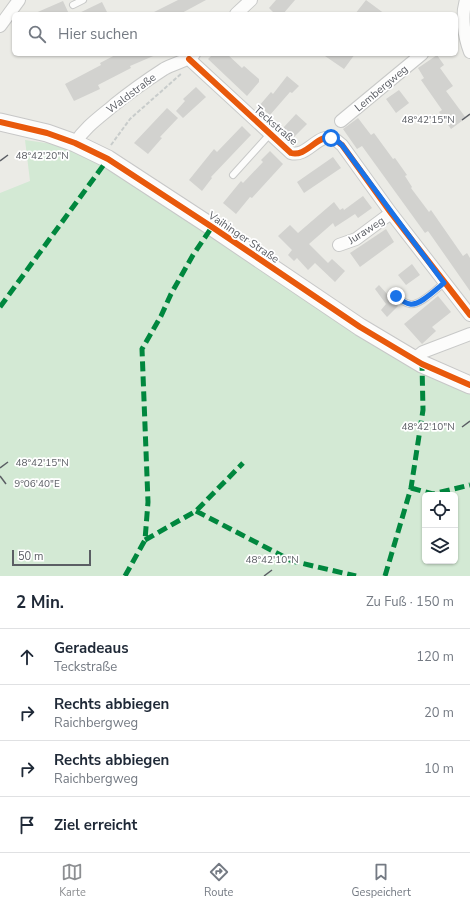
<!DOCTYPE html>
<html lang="de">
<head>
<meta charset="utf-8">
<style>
  :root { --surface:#fff; --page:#f6f6f7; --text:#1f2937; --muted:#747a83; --line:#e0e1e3; --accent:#8d8f92 }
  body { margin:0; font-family:"Nunito Sans",sans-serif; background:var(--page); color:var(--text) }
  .controls { position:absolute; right:12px; bottom:12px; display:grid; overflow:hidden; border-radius:6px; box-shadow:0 1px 3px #0004 }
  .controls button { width:36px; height:36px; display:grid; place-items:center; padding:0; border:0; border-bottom:1px solid var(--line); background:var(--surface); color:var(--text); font:20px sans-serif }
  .scale { position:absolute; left:12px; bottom:10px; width:79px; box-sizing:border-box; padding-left:4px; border:2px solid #5b5e64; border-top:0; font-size:11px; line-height:14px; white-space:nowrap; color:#5b5e64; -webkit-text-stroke:3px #fff; paint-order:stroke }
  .stop { position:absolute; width:12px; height:12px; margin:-9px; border:3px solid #1a73e8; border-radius:50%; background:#fff }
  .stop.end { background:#1a73e8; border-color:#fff; box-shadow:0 1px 4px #0008 }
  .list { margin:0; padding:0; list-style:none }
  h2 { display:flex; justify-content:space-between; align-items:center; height:52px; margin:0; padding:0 16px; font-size:17px }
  h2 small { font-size:13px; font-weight:400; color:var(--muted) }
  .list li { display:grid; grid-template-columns:26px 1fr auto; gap:12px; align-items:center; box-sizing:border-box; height:56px; padding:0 16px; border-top:1px solid var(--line) }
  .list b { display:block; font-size:15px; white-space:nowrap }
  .list p { margin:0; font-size:13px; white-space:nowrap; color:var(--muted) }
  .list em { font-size:13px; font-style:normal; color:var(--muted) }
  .icon { flex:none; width:22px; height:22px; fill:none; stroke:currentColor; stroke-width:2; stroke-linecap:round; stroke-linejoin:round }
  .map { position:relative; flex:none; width:470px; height:576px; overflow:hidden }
  .search { position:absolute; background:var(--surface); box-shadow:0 1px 3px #0004; left:12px; right:12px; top:12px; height:44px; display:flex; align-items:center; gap:10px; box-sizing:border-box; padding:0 14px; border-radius:6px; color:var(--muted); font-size:15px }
  .sheet { height:276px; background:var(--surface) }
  nav { display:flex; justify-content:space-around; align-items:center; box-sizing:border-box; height:56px; border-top:1px solid var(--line); background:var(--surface); font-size:11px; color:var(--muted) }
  nav a { display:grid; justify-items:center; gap:2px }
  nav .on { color:var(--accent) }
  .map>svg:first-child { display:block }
</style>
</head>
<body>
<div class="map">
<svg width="470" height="576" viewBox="0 0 470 576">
  <rect width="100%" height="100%" fill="#ebebe6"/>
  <path fill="#d3e9d4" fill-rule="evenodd" d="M 25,140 L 60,145 L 95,158 L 470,391 L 470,576 L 0,576 L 0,193 L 30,181 ZM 425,495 L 455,495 L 455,561 L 425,561 Z"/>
  <path fill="#d2d2cf" d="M 178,0 L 206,0 L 180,14 L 150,14 Z
    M 276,0 L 295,0 L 283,14 L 275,14 L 269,8 Z
    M 366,0 L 385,14 L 355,14 Z
    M 63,1 L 69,14 L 33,14 Z
    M 102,2 L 108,14 L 77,14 Z
    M 117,54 L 158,54 L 130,66 L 131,68 L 98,85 L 100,89 L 74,101 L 65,84 L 101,65 L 100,63 Z
    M 213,54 L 227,54 L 242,68 L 244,66 L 259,79 L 259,82 L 247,96 L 208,59 Z
    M 322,54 L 355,54 L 344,69 Z
    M 437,55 L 444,65 L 440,68 L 453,86 L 446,91 L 466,118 L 451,129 L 439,112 L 442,110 L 421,80 L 424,78 L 418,68 Z
    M 287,76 L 299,86 L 292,93 L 290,92 L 270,115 L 259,106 L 271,92 L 273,94 Z
    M 196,87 L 206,97 L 183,118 L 176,111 L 185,101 L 183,99 Z
    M 399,90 L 409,103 L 396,113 L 386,99 Z
    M 167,108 L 178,118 L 160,137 L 162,138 L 148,154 L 134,143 Z
    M 296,114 L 307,124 L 293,138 L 283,128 Z
    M 358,118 L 371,135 L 374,133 L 393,159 L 395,158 L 407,175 L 405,176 L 412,187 L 411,188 L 429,212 L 431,210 L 463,256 L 467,253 L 470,258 L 470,291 L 428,231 L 425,233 L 362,146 L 357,149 L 343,129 Z
    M 242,126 L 251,135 L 211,177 L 212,178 L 202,191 L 189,180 L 214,149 L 217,152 Z
    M 270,151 L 283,164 L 252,198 L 250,197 L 236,214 L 223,203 L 241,181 L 243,183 L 263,162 L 261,160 Z
    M 333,157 L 341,168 L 304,193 L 297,182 Z
    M 363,196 L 372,208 L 358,218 L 355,214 L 335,227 L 333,223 L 309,244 L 328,263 L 332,259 L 345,271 L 335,282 L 315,263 L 308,270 L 297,258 L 294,261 L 288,255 L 292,250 L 278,236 L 290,225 L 298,233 L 334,202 L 340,210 L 343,208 L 344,210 Z
    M 386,229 L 394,242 L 360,267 L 350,253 Z
    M 412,264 L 420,275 L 406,285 L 398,275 Z
    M 379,285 L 398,306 L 387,317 L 381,310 L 386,304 L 375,289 Z
    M 438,296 L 451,312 L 432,327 L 436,331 L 422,344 L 404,324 Z"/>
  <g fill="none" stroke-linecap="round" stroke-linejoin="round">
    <g stroke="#c8c9c8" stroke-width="8">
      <path id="lane" d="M 73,5 L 83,0
        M 233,175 L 270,134
        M 397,295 C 400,299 404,303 410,304 C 420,306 436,289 444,283"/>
    </g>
    <g stroke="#c8c9c8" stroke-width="14">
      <path id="street" d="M 466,0 C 461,16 464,36 470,52
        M 236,14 L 251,0
        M 0,26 L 19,0
        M 189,59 L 291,153 C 307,158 319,131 334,139 C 337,140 339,143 342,145 L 391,213 L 470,315
        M 341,121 L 422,54
        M 75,143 C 85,127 100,117 114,105 C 130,92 147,80 164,69 C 174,63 186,62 194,54
        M 339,245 L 356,239 L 391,213
        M 413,360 L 423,352 L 470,334"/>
    </g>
    <g stroke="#c7c7c7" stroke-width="19">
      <path id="secondary" d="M 0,122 L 47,133 L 75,143 L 108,159 L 212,227 L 360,327 L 422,364 L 470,385"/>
    </g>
    <path stroke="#c8cccb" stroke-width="2" stroke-dasharray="4 2" stroke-linecap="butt" d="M 111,145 L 130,119 L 182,73"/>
    <use href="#lane" stroke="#fcfcfb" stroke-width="6"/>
    <use href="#street" stroke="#fcfcfb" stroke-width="12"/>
    <use href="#secondary" stroke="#fcfcfb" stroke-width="17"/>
    <path stroke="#00873e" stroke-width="5" stroke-dasharray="10 5" stroke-linecap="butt" d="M 0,307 L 108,159
      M 411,488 L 433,494 L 470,485
      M 196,511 L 292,561 L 356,576
      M 145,540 L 196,511 L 243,463
      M 125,576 L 145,540 L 148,502 L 142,349 L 161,316 L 171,294 L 193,255 L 212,227
      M 385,576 L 411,488 L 423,410 L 422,364"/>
    <g stroke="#fff" stroke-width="8">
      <path id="cycleway" d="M 189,59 L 291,153 C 307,158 319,131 334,139 C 337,140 339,143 342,145 L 391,213 L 470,315
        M 0,122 L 47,133 L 75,143 L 108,159 L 212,227 L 360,327 L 422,364 L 470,385"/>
    </g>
    <use href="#cycleway" stroke="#e8590c" stroke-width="6"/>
  </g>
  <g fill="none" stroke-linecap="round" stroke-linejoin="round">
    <path stroke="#1a73e8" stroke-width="5" d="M 331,138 L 335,139 L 342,145 L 444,283 C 436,289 420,306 410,304 C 404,303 400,299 396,296"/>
  </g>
  <path fill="none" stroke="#5b5e64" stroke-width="1.5" d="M 462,120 L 470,114M 0,161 L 8,155M 462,427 L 470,421M 0,468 L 8,462M 0,476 L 6,484M 264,576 L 272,570"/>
  <g text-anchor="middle" stroke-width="3.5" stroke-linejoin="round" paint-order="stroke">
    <g font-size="11" fill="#5b5e64" stroke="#fff">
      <text transform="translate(381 88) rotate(-40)" y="4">Lembergweg</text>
      <text transform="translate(131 93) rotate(-37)" y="4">Waldstraße</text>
      <text transform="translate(276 125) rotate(41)" y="4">Teckstraße</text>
      <text transform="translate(366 230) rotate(-33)" y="4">Juraweg</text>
      <text transform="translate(244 237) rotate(34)" y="4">Vaihinger Straße</text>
    </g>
  </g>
  <g font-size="10" text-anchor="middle" fill="#5b5e64" stroke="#fff" stroke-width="3.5" stroke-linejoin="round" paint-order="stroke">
    <text x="428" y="123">48°42'15"N</text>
    <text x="42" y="159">48°42'20"N</text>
    <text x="428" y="430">48°42'10"N</text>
    <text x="42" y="466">48°42'15"N</text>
    <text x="37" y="487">9°06'40"E</text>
    <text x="272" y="563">48°42'10"N</text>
  </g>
</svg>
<div class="controls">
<button><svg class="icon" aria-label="locate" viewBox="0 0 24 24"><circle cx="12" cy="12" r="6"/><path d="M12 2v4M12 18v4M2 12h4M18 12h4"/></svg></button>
<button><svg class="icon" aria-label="layers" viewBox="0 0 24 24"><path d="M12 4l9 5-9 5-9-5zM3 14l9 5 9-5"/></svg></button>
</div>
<div class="scale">50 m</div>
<div class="stop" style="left:331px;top:138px"></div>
<div class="stop end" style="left:396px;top:296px"></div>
<div class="search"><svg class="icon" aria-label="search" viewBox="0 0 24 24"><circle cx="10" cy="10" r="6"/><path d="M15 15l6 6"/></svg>Hier suchen</div>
</div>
<section class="sheet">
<h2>2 Min.<small>Zu Fuß · 150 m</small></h2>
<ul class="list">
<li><svg class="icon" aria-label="ahead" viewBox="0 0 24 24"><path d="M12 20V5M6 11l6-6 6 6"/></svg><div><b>Geradeaus</b><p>Teckstraße</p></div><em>120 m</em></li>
<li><svg class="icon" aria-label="right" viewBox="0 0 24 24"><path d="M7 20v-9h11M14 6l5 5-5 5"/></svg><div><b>Rechts abbiegen</b><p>Raichbergweg</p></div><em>20 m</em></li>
<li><svg class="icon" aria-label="right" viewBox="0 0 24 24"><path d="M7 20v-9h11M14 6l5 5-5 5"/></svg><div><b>Rechts abbiegen</b><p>Raichbergweg</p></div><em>10 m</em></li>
<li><svg class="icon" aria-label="arrive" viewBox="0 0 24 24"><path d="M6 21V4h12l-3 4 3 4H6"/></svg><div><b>Ziel erreicht</b></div></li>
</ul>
</section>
<nav>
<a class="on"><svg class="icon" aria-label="map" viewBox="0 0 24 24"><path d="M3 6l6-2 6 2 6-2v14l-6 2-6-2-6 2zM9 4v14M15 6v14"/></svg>Karte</a>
<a><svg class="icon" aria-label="directions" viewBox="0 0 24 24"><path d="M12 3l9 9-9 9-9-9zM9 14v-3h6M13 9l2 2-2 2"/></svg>Route</a>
<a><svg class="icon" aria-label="saved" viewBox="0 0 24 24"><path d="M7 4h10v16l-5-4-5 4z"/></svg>Gespeichert</a>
</nav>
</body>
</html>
